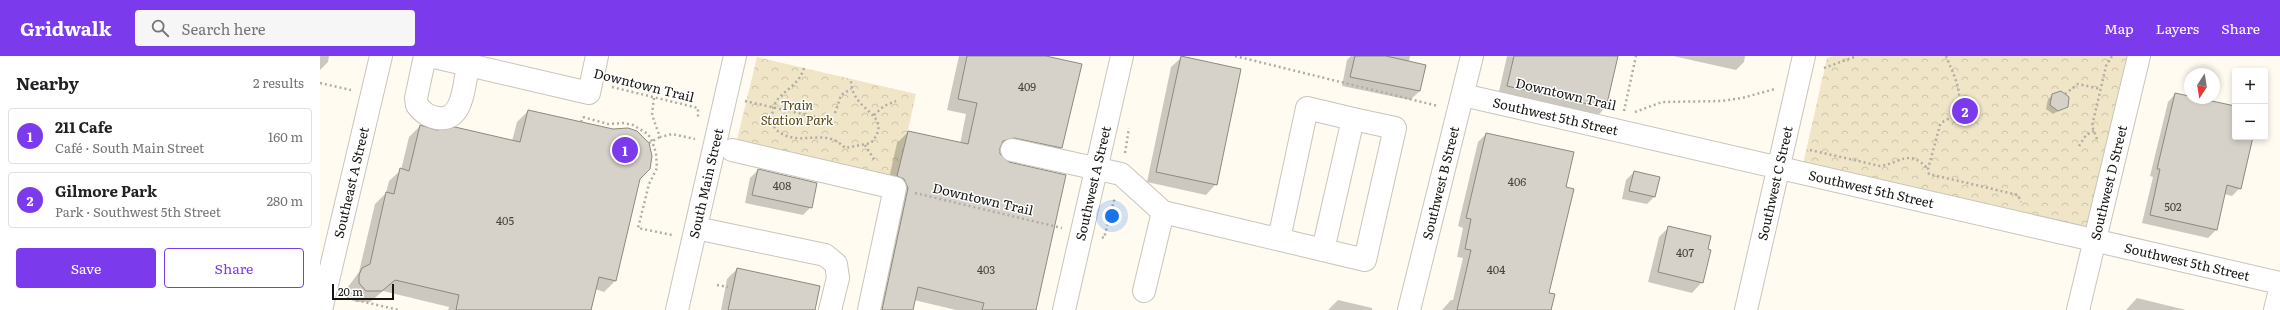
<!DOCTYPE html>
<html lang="en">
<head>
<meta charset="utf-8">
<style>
  :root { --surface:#fff; --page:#f6f6f6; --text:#202124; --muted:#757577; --line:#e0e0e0; --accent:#7c3aed }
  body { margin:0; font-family:Literata,serif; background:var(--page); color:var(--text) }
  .controls { position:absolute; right:12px; top:12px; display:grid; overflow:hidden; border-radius:4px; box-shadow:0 2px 6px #0003 }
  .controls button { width:36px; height:36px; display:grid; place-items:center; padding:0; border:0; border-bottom:1px solid var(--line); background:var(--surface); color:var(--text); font:20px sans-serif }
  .compass { position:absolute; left:1864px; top:12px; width:36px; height:36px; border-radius:50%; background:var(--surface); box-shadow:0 2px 6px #0003; rotate:192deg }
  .scale { position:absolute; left:12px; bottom:10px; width:62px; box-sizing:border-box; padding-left:4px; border:2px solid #161511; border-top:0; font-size:11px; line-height:14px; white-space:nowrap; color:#161511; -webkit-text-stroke:3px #fff; paint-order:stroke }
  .you { position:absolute; left:792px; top:160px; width:14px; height:14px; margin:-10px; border:3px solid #fff; border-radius:50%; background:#1a73e8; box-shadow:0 0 0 6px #1a73e833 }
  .badge { display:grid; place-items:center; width:26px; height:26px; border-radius:50%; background:var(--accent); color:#fff; font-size:13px; font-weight:700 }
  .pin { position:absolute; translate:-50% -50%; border:2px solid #fff; box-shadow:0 1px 4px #0006 }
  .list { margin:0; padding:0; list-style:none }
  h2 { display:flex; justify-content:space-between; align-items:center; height:52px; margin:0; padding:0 16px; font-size:17px }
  h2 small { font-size:13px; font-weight:400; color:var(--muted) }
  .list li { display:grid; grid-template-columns:26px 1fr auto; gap:12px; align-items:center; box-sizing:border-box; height:56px; margin:0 8px 8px; padding:0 8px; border:1px solid var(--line); border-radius:4px }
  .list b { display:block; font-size:15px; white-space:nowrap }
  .list p { margin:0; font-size:13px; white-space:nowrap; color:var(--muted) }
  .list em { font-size:13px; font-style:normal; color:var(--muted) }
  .actions { display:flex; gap:8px; padding:12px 16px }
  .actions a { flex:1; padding:9px 0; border:1px solid var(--accent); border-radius:4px; text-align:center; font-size:14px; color:var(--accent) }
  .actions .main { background:var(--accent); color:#fff }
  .icon { flex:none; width:22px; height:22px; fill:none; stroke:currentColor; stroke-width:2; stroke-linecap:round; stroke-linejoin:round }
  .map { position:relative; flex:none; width:1960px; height:254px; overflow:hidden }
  header { display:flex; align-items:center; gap:24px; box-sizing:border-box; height:56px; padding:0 20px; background:var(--accent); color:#fff }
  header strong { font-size:19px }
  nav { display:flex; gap:22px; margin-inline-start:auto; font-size:14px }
  .search { width:280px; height:36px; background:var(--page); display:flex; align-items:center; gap:10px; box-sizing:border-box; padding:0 14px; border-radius:4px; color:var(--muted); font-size:15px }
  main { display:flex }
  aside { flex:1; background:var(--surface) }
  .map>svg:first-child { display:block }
</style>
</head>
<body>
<header>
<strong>Gridwalk</strong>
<div class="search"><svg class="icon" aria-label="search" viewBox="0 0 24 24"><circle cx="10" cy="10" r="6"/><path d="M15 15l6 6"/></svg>Search here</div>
<nav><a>Map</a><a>Layers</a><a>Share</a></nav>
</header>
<main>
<aside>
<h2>Nearby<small>2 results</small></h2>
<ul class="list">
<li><span class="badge">1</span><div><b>211 Cafe</b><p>Café · South Main Street</p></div><em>160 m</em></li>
<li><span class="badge">2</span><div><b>Gilmore Park</b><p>Park · Southwest 5th Street</p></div><em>280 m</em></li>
</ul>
<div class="actions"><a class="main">Save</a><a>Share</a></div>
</aside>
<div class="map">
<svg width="1960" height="254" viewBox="0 0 1960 254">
  <defs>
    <pattern id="park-crowns" width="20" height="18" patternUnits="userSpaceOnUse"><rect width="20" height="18" fill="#f0e5c7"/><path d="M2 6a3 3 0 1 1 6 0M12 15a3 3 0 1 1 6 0" fill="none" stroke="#cdc4aa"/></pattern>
  </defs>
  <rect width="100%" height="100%" fill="#fffbf1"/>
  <path fill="url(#park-crowns)" d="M 1513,0 L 1808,0 L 1768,173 L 1483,108 L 1507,2 Z
    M 437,1 L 596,38 L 577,124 L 416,88 Z"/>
  <path fill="#0003" d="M 0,0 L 9,0 L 8,6 L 0,14 Z
    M 639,0 L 721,0 L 741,92 L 730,103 L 679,93 L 714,254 L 636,254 L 594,244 L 592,254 L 553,254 L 567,131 L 577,87 L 588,76 L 640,88 L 646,58 L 627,54 Z
    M 1031,0 L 1090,0 L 1089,6 L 1100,35 L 1090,44 L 1022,30 L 1027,4 Z
    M 1187,0 L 1297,0 L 1285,52 L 1275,62 L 1178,40 Z
    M 1353,0 L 1425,0 L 1424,6 L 1416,14 Z
    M 862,1 L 896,128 L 886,139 L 827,126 L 851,11 Z
    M 1855,38 L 1915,51 L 1915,81 L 1933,81 L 1920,132 L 1912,140 L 1904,138 L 1896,174 L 1888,182 L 1822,167 L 1833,121 L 1830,120 L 1848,46 Z
    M 1733,39 L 1747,50 L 1733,58 L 1726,53 L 1728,43 Z
    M 208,55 L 319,123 L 296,224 L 284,236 L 275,233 L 270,254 L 128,254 L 129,251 L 63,235 L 50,246 L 35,246 L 28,238 L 28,231 L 39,216 L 55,148 L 66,137 L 69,125 L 81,114 L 89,81 L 100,70 L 117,76 L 192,85 L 197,66 Z
    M 1166,78 L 1245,132 L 1228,237 L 1230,254 L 1122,254 L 1131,244 L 1133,244 L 1143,202 L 1137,201 L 1143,172 L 1138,170 L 1158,86 Z
    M 438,114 L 491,151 L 483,159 L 425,147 L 430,122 Z
    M 1314,116 L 1334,141 L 1327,148 L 1302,143 L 1306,124 Z
    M 1349,171 L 1382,226 L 1372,237 L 1328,226 L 1339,181 Z
    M 417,213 L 494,254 L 401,254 L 407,223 Z
    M 1817,242 L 1866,254 L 1806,254 Z
    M 1018,244 L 1052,252 L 1052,254 L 1008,254 Z"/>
  <path fill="#d6d2c9" stroke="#8c8980" d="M 647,0 L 726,0 L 762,8 L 742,92 L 694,82 L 683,85 L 680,92 L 680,98 L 689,106 L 746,119 L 716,254 L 662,254 L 664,247 L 598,231 L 593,254 L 562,254 L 588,132 L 584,123 L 577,120 L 588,75 L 648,88 L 657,47 L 638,43 Z
    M 861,0 L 921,13 L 897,129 L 836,116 Z
    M 1035,0 L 1066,0 L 1106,9 L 1100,35 L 1030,21 Z
    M 1194,0 L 1298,0 L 1286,52 L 1187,30 Z
    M 1741,35 L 1749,41 L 1748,51 L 1738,55 L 1730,49 L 1732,38 Z
    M 1855,37 L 1915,50 L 1915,81 L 1933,81 L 1921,133 L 1907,129 L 1897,174 L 1830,159 L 1840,113 L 1837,113 Z
    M 208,54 L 293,73 L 308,72 L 317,75 L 329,87 L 332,100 L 330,113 L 320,123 L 296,225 L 279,221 L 271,254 L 136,254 L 139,239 L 75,224 L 62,235 L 46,235 L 39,227 L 39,219 L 42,212 L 50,208 L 66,136 L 74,138 L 80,112 L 89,115 L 100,69 L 117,74 L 135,71 L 200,86 Z
    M 1166,77 L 1254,96 L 1246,131 L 1254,133 L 1229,237 L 1235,238 L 1231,254 L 1137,254 L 1151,194 L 1145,193 L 1151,163 L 1146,162 Z
    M 438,113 L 497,127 L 492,152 L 432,139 Z
    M 1314,115 L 1340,121 L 1335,141 L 1309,135 Z
    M 1348,170 L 1391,180 L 1388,193 L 1391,194 L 1383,227 L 1338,216 Z
    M 417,212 L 500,230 L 495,254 L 408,254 Z"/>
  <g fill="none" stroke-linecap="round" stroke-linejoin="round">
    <g stroke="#c8c5bb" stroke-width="24">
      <g id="minor">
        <path d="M 105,0 L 96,42 L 97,49 C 103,57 108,60 117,62 C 144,66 144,28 148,9"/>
        <path d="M 110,0 L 269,37 L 277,0"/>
        <path id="s1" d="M 1143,39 L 1960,227"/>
        <path d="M 412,94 L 575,132 L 549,254"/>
        <path d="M 692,94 L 801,118 L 843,156 L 1003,194 L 1033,63 L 987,52 L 959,183"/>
        <path d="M 376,172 L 505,199 L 516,208 L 518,222 L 510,254"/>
        <path d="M 1003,194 L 1045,204 L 1075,72 L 1033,63"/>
        <path d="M 824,235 L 843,156"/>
        <path id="s2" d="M 1,254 L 61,0"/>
        <path id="s3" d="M 357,254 L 415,0"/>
        <path id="s4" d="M 744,254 L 802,0"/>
        <path id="s5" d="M 1089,254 L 1152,0"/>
        <path id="s6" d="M 1426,254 L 1484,0"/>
        <path id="s7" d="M 1758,254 L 1819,0"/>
        <path d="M 1955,254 L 1960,234"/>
      </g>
    </g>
    <path stroke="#b0ada5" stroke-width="2.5" stroke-dasharray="2 3" stroke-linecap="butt" d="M 915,0 L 1118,50
      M 1626,0 C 1634,20 1645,38 1636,59 L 1624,65 L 1620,69 L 1608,113 L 1609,118 L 1698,139 L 1701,146
      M 484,12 C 476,39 443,36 455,73 C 479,94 503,69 525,92 L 551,87 C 576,57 530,57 531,23
      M 1504,12 L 1537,0
      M 0,27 L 31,34
      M 292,31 L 378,52 L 378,62
      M 1745,38 L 1758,28 L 1781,33
      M 334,42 L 332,59 L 340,81 L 352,78 L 375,83
      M 425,45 L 509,64
      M 1304,55 L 1316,0
      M 1315,56 L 1342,46 L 1402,45 L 1422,42 L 1455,33
      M 515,57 L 521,39 L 531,33
      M 554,59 L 564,50 L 576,45
      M 263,61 L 288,68 L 303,67 L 313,69 L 328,78 L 332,85 L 336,97 L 337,112 L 329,128 L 318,172 L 352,179
      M 261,66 L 263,61
      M 1777,83 L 1772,70 L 1786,10 L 1792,0
      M 329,87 L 340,81
      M 545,89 L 555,105
      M 1759,90 L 1766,79 L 1774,75
      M 1490,94 L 1560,110 C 1581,107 1589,92 1608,113
      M 805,97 L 809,72
      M 595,137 L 742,172
      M 782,181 L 784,182 L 795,141
      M 397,229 L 408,231
      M 27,242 L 79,254"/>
    <use href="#minor" stroke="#fff" stroke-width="22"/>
  </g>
  <g text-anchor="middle" stroke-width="3" stroke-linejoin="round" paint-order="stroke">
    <g font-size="11" fill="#46443f">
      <text x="707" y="35">409</text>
      <text x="1197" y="130">406</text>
      <text x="462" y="134">408</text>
      <text x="1853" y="155">502</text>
      <text x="185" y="169">405</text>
      <text x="1365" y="201">407</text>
      <text x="666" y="218">403</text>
      <text x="1176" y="218">404</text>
    </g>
    <g font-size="13" fill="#161511" stroke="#fff">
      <text transform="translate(324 29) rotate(14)" y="5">Downtown Trail</text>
      <text transform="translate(1246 38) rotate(13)" y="5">Downtown Trail</text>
      <text dy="5" stroke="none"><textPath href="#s1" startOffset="95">Southwest 5th Street</textPath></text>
      <text dy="5" stroke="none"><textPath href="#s2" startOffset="131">Southeast A Street</textPath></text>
      <text dy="5" stroke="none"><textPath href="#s3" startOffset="130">South Main Street</textPath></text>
      <text dy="5" stroke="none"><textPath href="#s4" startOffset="130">Southwest A Street</textPath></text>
      <text dy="5" stroke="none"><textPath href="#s5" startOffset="131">Southwest B Street</textPath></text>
      <text dy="5" stroke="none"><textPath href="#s6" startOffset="130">Southwest C Street</textPath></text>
      <text dy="5" stroke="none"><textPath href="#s7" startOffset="131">Southwest D Street</textPath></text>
      <text dy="5" stroke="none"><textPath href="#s1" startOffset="419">Southwest 5th Street</textPath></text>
      <text transform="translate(663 143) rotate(13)" y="5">Downtown Trail</text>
      <text dy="5" stroke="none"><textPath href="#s1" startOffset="743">Southwest 5th Street</textPath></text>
    </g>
    <g font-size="13" font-style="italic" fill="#564511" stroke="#fff">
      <text x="477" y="54">Train<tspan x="477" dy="15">Station Park</tspan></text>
    </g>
  </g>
</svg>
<div class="controls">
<button>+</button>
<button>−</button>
</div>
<svg class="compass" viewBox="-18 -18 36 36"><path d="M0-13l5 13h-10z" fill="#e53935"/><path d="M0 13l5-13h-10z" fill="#757577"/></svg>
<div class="scale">20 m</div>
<div class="you"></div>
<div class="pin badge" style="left:305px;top:94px">1</div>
<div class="pin badge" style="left:1645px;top:55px">2</div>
</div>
</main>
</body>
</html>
